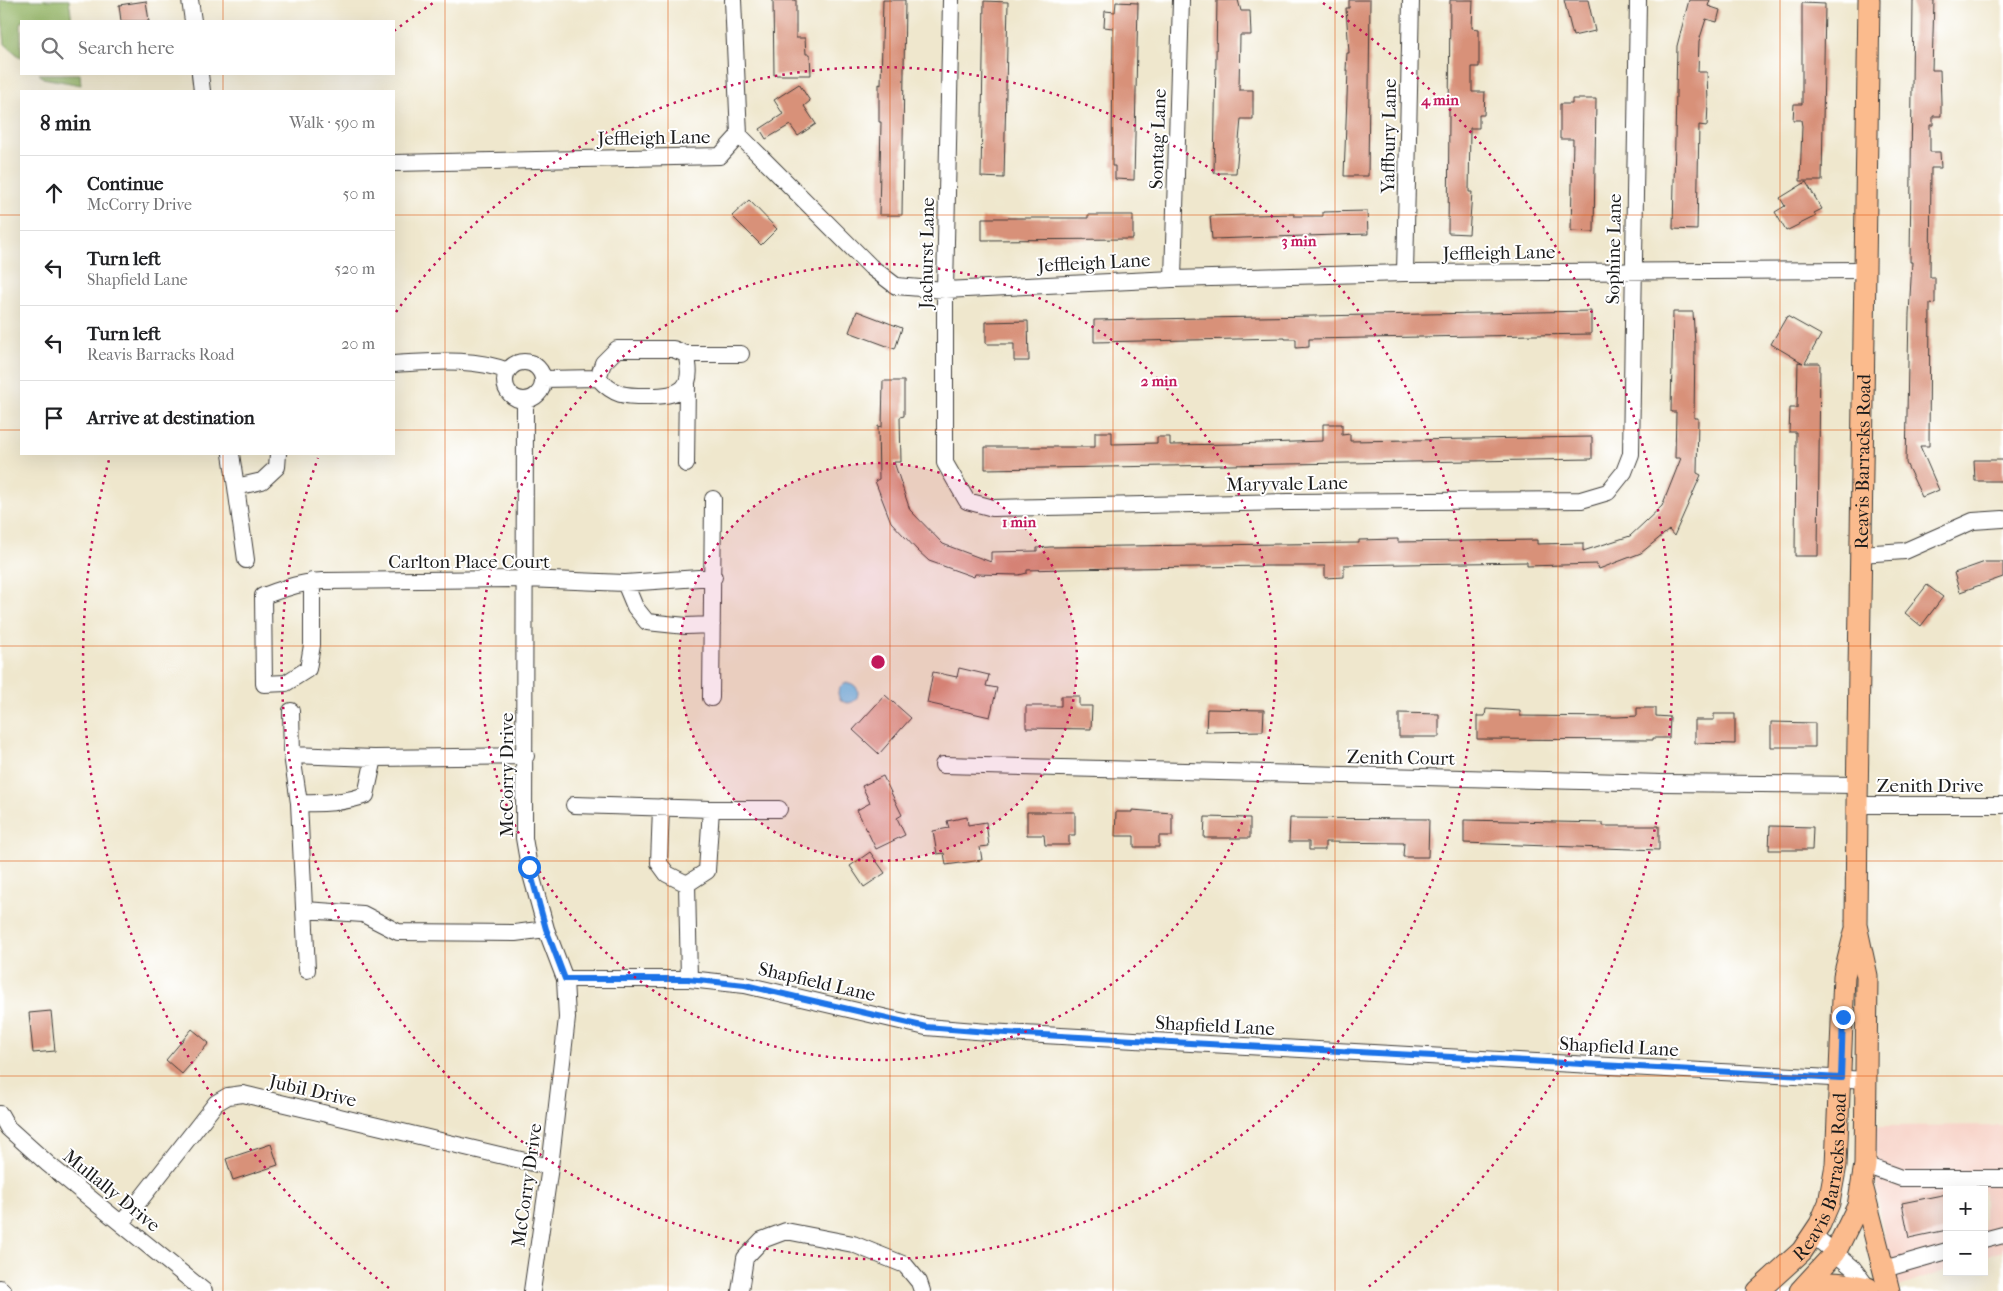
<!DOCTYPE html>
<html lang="en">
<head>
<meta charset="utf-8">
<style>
  :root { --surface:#fff; --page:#f6f6f6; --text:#202124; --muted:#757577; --line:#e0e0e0 }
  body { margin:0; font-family:"IM FELL French Canon",serif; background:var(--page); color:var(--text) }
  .controls { position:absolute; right:15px; bottom:15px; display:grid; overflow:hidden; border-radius:0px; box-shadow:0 5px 20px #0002 }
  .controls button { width:45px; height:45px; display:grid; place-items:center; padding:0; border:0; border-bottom:1px solid var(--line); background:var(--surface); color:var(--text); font:25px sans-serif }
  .stop { position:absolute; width:15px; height:15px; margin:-11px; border:4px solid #1a73e8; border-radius:50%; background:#fff }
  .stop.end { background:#1a73e8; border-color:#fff; box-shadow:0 1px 5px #0008 }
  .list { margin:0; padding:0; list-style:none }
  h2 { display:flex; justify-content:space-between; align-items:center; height:65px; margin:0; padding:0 20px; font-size:21px }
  h2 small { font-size:16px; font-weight:400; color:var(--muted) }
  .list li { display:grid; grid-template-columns:32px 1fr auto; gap:15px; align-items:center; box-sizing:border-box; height:75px; padding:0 20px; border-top:1px solid var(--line) }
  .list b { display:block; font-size:19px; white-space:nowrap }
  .list p { margin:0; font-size:16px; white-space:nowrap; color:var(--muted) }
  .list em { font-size:16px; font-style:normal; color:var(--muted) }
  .icon { flex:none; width:28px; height:28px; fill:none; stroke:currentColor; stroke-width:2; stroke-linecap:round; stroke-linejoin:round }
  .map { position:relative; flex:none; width:2003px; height:1291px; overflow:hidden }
  .search { position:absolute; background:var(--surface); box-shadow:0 5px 20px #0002; left:20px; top:20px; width:375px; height:55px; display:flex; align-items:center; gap:12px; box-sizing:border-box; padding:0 18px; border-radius:0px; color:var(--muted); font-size:19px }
  .panel { position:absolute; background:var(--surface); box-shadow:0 5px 20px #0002; left:20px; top:90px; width:375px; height:365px; border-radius:0px }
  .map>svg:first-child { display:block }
</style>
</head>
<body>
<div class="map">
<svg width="2003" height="1291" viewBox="0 0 2003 1291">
  <rect width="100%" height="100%" fill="#fff"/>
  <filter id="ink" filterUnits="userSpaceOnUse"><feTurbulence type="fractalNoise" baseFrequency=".02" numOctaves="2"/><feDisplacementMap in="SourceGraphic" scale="10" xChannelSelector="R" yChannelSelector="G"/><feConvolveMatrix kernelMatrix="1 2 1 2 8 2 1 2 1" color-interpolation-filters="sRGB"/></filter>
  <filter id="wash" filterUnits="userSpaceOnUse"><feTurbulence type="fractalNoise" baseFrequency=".0096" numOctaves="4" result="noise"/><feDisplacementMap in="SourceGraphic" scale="20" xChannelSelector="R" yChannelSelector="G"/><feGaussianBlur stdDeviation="1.12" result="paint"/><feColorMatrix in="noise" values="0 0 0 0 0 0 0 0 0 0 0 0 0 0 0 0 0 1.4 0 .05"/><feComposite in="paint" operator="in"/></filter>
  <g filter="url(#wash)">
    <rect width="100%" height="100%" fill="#efe7cd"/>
    <path fill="#f7d1c6" d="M 2003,1125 L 2003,1251 L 1984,1257 L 1984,1190 L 1947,1190 L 1947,1270 L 1896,1288 L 1879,1211 L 1874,1126 Z"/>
    <path fill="#97b76a" stroke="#5a6a43" d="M 0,0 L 69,0 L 72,21 L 21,21 L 21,58 L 5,44 Z
      M 39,74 L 80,74 L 81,85 L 43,78 Z"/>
    <path fill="#6cc3e9" stroke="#447082" d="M838 693a10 10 0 1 1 20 0a10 10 0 1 1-20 0Z"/>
    <g id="blocks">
      <path fill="#d89179" d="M 773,0 L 796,0 L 796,38 L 805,38 L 806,54 L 810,54 L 811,75 L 774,75 Z
        M 883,0 L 905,0 L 902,215 L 879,215 L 881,122 L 879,122 L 879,84 L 881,85 Z
        M 1217,0 L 1238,0 L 1241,11 L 1250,11 L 1251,35 L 1240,35 L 1239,90 L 1253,90 L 1253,119 L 1241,119 L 1236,173 L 1214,173 Z
        M 1349,0 L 1370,0 L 1368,176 L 1344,176 L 1348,70 L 1346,70 L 1347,53 L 1349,53 L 1346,8 L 1349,8 Z
        M 1450,0 L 1473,0 L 1472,28 L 1479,29 L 1479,67 L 1472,67 L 1472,92 L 1485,92 L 1484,115 L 1479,115 L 1479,128 L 1470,128 L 1469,192 L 1472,192 L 1469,234 L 1448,233 Z
        M 1564,0 L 1588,0 L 1595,31 L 1573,36 Z
        M 1689,0 L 1710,0 L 1708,6 L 1720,10 L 1717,22 L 1706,19 L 1699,41 L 1698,72 L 1707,72 L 1708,103 L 1707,126 L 1699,125 L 1697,230 L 1673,229 L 1677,46 Z
        M 1913,0 L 1934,0 L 1932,70 L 1940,70 L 1941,102 L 1941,116 L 1933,116 L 1933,125 L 1930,125 L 1930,152 L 1940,152 L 1941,168 L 1931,168 L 1930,277 L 1935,277 L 1935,304 L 1930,303 L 1929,446 L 1920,446 L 1939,490 L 1922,497 L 1906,463 L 1909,314 L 1912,262 L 1910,262 Z
        M 146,1 L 149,21 L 121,21 L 119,5 Z
        M 984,1 L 1008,2 L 1004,178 L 981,177 Z
        M 1116,2 L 1138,3 L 1134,180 L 1115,179 L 1115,166 L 1112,166 L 1113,28 L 1104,27 L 1105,11 L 1115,12 Z
        M 1802,3 L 1825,4 L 1822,181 L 1800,181 L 1802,126 L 1801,120 L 1793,120 L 1794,104 L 1802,104 Z
        M 799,84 L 810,101 L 804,106 L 816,124 L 798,136 L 790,125 L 766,139 L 760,129 L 783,114 L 774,100 Z
        M 1572,99 L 1596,99 L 1594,232 L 1571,231 L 1573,139 L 1560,139 L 1560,104 L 1572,104 Z
        M 1806,182 L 1822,209 L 1814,213 L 1816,216 L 1786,231 L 1775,212 L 1785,206 L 1780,198 Z
        M 749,200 L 777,229 L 761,245 L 732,216 Z
        M 1367,211 L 1368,234 L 1212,239 L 1210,216 L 1294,214 L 1294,216 L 1323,216 L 1323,212 Z
        M 1088,215 L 1133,215 L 1133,239 L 982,240 L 982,218 L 1088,218 Z
        M 857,311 L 902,328 L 895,349 L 849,332 Z
        M 1591,311 L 1591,334 L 1309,339 L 1309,347 L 1296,348 L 1296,339 L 1285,339 L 1285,338 L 1094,342 L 1094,320 Z
        M 1673,312 L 1693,312 L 1695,344 L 1694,418 L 1698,418 L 1697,473 L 1701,475 L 1674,536 L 1669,530 L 1641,553 L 1599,569 L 1597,564 L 1527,566 L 1527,562 L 1344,565 L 1344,577 L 1325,578 L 1325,566 L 1266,566 L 1064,569 L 1027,570 L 1027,573 L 1019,575 L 975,574 L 974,577 L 929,561 L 917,550 L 891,522 L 875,481 L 879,479 L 878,426 L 882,427 L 883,381 L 904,381 L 904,416 L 900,417 L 901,462 L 894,462 L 910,510 L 943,544 L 991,562 L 991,552 L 1037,551 L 1037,548 L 1050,547 L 1359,543 L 1359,540 L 1398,539 L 1398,542 L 1537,540 L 1537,544 L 1583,543 L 1583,551 L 1630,536 L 1662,506 L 1681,458 L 1675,458 L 1676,412 L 1671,412 Z
        M 1787,316 L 1821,335 L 1805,363 L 1820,363 L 1818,556 L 1795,556 L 1796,432 L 1789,432 L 1790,408 L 1797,408 L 1798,362 L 1803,363 L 1771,344 Z
        M 1028,321 L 1029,361 L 1014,361 L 1014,344 L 986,344 L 986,322 Z
        M 1323,424 L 1342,424 L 1342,435 L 1350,434 L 1350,441 L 1592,437 L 1592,459 L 985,469 L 985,447 L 1095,447 L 1095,432 L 1112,432 L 1112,444 L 1157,443 L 1157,437 L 1170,437 L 1170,445 L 1234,444 L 1323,441 Z
        M 1974,460 L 2003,460 L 2003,481 L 1975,481 Z
        M 1985,562 L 2003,562 L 2003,577 L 1960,592 L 1954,573 Z
        M 1927,585 L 1943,597 L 1921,626 L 1905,613 Z
        M 959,668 L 989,675 L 986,686 L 997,688 L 990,717 L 927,703 L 933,672 L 957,677 Z
        M 885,695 L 911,718 L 879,754 L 853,730 Z
        M 1061,696 L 1079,696 L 1079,706 L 1092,706 L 1091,729 L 1026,728 L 1026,706 L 1061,706 Z
        M 1637,708 L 1656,708 L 1656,716 L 1670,717 L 1669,738 L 1653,738 L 1653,740 L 1477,739 L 1477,716 L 1485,716 L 1486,709 L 1520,711 L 1520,716 L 1618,717 L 1637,716 Z
        M 1207,709 L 1264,710 L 1263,731 L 1206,732 Z
        M 1399,713 L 1439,714 L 1439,737 L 1399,737 Z
        M 1714,714 L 1735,714 L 1735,744 L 1695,743 L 1695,720 L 1714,720 Z
        M 1771,722 L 1815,723 L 1815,747 L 1771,747 Z
        M 883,776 L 902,815 L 897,818 L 905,835 L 876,849 L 857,810 L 870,803 L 862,786 Z
        M 1132,810 L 1172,813 L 1172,836 L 1159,836 L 1159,847 L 1134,847 L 1134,836 L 1115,836 L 1116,812 L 1132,812 Z
        M 1027,812 L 1075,812 L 1075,835 L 1069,835 L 1069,845 L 1045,845 L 1044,835 L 1027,835 Z
        M 967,817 L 968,825 L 986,822 L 989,846 L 980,847 L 982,860 L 946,865 L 944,853 L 937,854 L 933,831 L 949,828 L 947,821 Z
        M 1205,817 L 1250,818 L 1250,838 L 1204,838 Z
        M 1290,818 L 1429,819 L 1428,857 L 1403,857 L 1404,843 L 1325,842 L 1325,850 L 1309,850 L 1309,842 L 1289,842 Z
        M 1464,820 L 1603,823 L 1603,826 L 1659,826 L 1659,850 L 1464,843 Z
        M 1770,826 L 1813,827 L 1812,850 L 1769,850 Z
        M 870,852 L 885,873 L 864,887 L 850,866 Z
        M 51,1011 L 55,1051 L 33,1053 L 29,1013 Z
        M 192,1029 L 209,1043 L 182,1074 L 166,1060 Z
        M 271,1144 L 278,1165 L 233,1180 L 226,1159 Z
        M 1947,1194 L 1947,1230 L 1909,1238 L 1902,1203 Z"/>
    </g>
  </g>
  <g filter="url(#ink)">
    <use href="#blocks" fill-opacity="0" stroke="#3c3a37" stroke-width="1"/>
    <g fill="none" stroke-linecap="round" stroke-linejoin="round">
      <g stroke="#3c3a37" stroke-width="18">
        <path id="minor" d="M 190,0 L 193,21
          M 733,0 L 739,135
          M 951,0 L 945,290 L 945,463 L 967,501 L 993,508 L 1289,502 L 1581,500 L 1608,492 L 1624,472 L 1631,454 L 1638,0
          M 200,74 L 202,91
          M 394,163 L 720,156 L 739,135 L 871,267 L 896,286 L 945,290 L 1173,279 L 1405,273 L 1865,270
          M 1405,273 L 1411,0
          M 1173,279 L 1181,0
          M 686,354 L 741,354
          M505 381a19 19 0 1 1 38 0a19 19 0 1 1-38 0Z
          M 394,364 C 432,362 472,357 508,371
          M 543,379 L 598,378 L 603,363 L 617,349 L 673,349 L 686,354 C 695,388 682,396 650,396 C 626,396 615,397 598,378
          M 525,400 L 524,838 L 529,867 L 546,929 L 565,979 L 567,1018 L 550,1167 L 532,1291
          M 231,454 L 236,487 L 262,481 L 277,467 L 278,454
          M 686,464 L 687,384
          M 236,487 L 246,560
          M 1860,554 L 1905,551 L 1973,521 L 2003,519
          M 312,581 L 312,645 L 308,669 L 286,683 L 264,684 L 263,596 C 283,589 301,582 323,581 L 526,579 L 625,583 L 714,577
          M 625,583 L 635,607 L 647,622 L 686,626 L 712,625
          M 711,698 L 713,499
          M 291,711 L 292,755 L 299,803 L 307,970
          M 292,755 L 374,758 L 526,756
          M 943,765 L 1663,783 L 1857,785
          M 299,803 C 323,804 344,803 366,795 L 374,758
          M 574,805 L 711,809 L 779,809
          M 1857,805 L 2003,805
          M 661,807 L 659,863 L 667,874 L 687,884
          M 687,884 L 689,979
          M 687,884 L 707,871 L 711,809
          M 305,910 L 363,914 L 398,932 L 515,933 L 546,929
          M 565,979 L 689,979 L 745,985 L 926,1027 L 988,1032 L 1867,1080
          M 0,1114 L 8,1128 L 48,1164 L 204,1291
          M 1865,1165 L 1901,1178 L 2003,1178
          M 122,1223 L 216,1103 L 228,1096 L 243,1094 L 550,1167
          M 1813,1235 L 1853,1268 L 1870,1291
          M 1984,1240 L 2003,1235
          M 1884,1269 L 1947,1251
          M 0,1288 L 3,1291
          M 740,1291 L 745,1258 L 762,1240 L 786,1231 L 853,1244 L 905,1265 L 919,1282 L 922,1291"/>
      </g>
      <g stroke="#3c3a37" stroke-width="23">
        <g id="major">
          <path d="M 1863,1189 L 1889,1291"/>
          <path d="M 1806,1285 C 1828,1281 1846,1283 1868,1288"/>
          <path id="s1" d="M 1758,1291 L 1802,1251 L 1820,1224 L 1829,1203 L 1836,1165 L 1844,976 L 1855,932"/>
          <path id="s2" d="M 1800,1291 L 1835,1253 L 1858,1206 L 1865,1165 L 1867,976 L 1856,925 L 1857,805 L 1869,0"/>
        </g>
      </g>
      <use href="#minor" stroke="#fff" stroke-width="16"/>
      <use href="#major" stroke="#fbbb8d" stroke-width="21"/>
    </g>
  </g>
  <g fill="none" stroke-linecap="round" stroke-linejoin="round" filter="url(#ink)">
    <path stroke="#1a73e8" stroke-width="6" d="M 529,867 L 546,929 L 565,979 L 688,979 L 745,985 L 926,1027 L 988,1032 L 1841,1078 L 1843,1017"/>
  </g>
  <path fill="none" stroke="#de560d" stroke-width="1" stroke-opacity="0.55" d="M 223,0 L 223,21M 445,0 L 445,1291M 668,0 L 668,1291M 890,0 L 890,1291M 1113,0 L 1113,1291M 1335,0 L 1335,1291M 1558,0 L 1558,1291M 1780,0 L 1780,1291M 223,74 L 223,91M 0,215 L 21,215M 394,215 L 2003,215M 0,430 L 21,430M 394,430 L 2003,430M 223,454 L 223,1291M 0,646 L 2003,646M 0,861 L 2003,861M 0,1076 L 2003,1076"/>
  <circle cx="878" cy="662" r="199" fill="#c2185b" fill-opacity=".12"/>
  <g fill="none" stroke="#c2185b" stroke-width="2.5" stroke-dasharray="2.5 5">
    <circle cx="878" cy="662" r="199"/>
    <circle cx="878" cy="662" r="398"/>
    <path d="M396 312A596 596 0 1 1 318 458"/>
    <path d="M389 1288A795 795 0 0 1 110 456M394 31A795 795 0 0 1 433 3M1323 3A795 795 0 0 1 1367 1288"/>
  </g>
  <g text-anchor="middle" stroke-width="4" stroke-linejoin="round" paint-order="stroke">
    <g font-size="19" fill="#1c1c1c" stroke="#fff">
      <text transform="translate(1388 136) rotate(-89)" y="7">Yaffbury Lane</text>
      <text transform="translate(654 137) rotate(-1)" y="7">Jeffleigh Lane</text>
      <text transform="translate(1157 139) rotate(-88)" y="7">Sontag Lane</text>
      <text transform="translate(1613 249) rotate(-89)" y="7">Sophine Lane</text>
      <text transform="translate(1499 252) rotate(-1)" y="7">Jeffleigh Lane</text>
      <text transform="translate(926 253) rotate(-89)" y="7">Jachurst Lane</text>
      <text transform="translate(1094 262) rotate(-3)" y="7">Jeffleigh Lane</text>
      <text dy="7" stroke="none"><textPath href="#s2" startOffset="850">Reavis Barracks Road</textPath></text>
      <text transform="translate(1287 483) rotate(-1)" y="7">Maryvale Lane</text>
      <text x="469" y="568">Carlton Place Court</text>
      <text transform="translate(1401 757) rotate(1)" y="7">Zenith Court</text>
      <text transform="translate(506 775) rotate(-90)" y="7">McCorry Drive</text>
      <text x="1930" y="792">Zenith Drive</text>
      <text transform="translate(817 981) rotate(13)" y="7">Shapfield Lane</text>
      <text transform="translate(1215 1025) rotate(3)" y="7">Shapfield Lane</text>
      <text transform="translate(1619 1046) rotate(3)" y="7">Shapfield Lane</text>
      <text transform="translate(313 1090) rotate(13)" y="7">Jubil Drive</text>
      <text dy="7" stroke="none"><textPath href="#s1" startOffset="138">Reavis Barracks Road</textPath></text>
      <text transform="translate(526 1185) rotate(-82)" y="7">McCorry Drive</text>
      <text transform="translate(112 1190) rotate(39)" y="7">Mullally Drive</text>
    </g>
  </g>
  <circle cx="878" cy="662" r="8" fill="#c2185b" stroke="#fff" stroke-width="2.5"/>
  <g font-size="15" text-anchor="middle" font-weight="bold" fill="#c2185b" stroke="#fff" stroke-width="4" stroke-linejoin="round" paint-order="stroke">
    <text x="1440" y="105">4 min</text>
    <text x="1299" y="246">3 min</text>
    <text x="1159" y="386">2 min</text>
    <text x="1019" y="527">1 min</text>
  </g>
</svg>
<div class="controls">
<button>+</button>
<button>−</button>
</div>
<div class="stop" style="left:529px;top:867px"></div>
<div class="stop end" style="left:1843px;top:1017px"></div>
<div class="search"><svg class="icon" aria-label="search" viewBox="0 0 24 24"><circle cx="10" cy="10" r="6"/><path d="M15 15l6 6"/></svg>Search here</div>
<section class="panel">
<h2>8 min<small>Walk · 590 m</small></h2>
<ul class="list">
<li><svg class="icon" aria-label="ahead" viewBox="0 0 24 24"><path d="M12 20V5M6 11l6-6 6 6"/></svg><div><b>Continue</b><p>McCorry Drive</p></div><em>50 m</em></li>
<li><svg class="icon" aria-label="left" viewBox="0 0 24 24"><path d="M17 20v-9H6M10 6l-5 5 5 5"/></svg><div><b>Turn left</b><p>Shapfield Lane</p></div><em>520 m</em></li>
<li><svg class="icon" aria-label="left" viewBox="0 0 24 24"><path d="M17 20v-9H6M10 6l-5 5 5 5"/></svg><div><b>Turn left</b><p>Reavis Barracks Road</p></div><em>20 m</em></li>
<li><svg class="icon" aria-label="arrive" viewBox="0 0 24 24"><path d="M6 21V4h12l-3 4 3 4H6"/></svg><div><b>Arrive at destination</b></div></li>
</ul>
</section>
</div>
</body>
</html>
